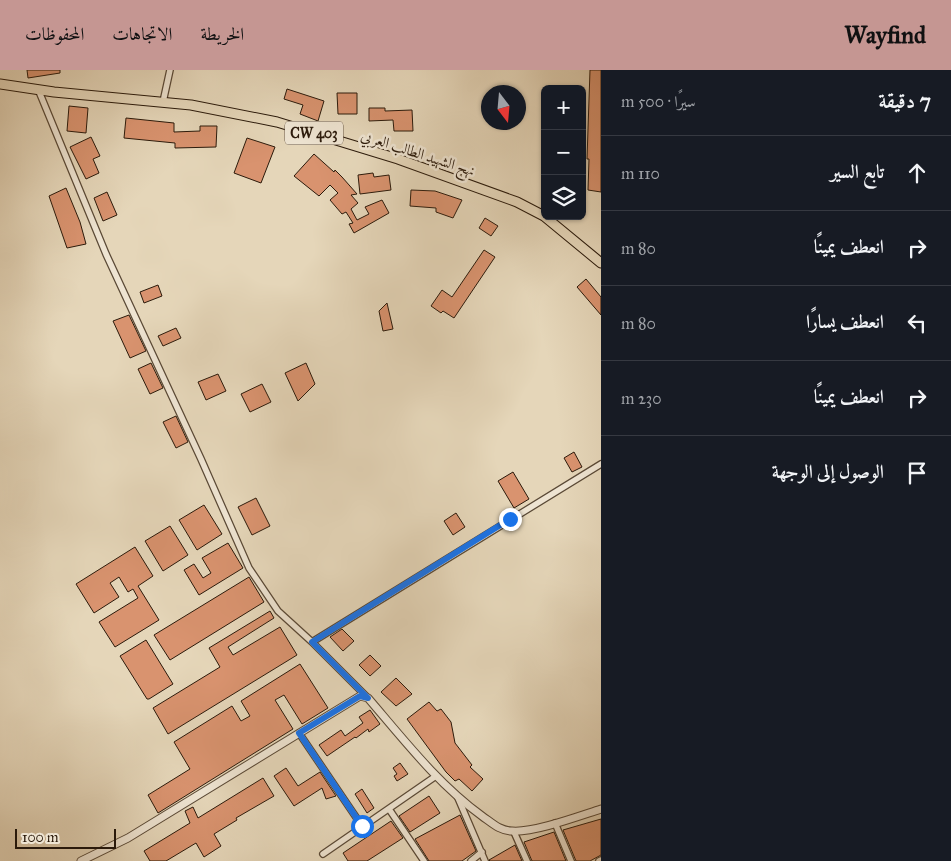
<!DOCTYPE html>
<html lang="ar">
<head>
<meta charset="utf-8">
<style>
  :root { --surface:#171b24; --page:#20242c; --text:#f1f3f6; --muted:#9ea1a6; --line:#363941; --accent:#c59692 }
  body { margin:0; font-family:"IM FELL Great Primer",Amiri,serif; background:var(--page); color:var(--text); direction:rtl }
  .controls { position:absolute; right:15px; top:15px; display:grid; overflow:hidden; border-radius:8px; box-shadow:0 1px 4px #0004 }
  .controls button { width:45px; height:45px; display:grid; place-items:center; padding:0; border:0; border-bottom:1px solid var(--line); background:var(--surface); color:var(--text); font:25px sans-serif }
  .compass { position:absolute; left:481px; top:15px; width:45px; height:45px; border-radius:50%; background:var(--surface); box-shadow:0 1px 4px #0004; rotate:164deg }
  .scale { position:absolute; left:15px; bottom:12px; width:101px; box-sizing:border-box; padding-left:5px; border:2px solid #2b1a0b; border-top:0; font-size:14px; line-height:18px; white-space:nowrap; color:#2b1a0b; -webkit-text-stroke:4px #eee4d2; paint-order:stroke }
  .stop { position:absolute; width:15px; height:15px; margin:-11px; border:4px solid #1a73e8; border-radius:50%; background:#fff }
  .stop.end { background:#1a73e8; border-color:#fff; box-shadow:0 1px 5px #0008 }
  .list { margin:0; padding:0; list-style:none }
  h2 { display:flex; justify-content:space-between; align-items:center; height:65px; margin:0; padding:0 20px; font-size:21px }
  h2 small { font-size:16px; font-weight:400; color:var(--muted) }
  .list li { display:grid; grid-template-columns:32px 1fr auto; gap:15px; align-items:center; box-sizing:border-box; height:75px; padding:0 20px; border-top:1px solid var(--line) }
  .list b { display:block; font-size:19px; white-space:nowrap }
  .list em { font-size:16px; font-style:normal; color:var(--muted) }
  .icon { flex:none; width:28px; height:28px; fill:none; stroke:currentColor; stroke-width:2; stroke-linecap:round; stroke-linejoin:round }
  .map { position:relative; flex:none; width:601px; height:791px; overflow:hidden; direction:ltr }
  header { display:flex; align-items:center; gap:30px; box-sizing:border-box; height:70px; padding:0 25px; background:var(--accent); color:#111 }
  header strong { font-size:24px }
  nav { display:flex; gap:28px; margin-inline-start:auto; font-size:18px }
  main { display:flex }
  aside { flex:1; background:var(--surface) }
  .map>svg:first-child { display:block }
</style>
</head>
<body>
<header>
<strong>Wayfind</strong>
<nav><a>الخريطة</a><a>الاتجاهات</a><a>المحفوظات</a></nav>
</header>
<main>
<aside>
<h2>7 دقيقة<small>سيرًا · 500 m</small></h2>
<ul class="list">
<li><svg class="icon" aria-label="ahead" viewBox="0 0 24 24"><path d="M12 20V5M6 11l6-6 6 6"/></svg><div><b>تابع السير</b></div><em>110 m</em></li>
<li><svg class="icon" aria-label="right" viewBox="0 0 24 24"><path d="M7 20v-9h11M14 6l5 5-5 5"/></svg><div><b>انعطف يمينًا</b></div><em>80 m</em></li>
<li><svg class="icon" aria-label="left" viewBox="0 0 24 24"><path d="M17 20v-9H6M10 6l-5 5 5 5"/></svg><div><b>انعطف يسارًا</b></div><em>80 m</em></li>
<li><svg class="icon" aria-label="right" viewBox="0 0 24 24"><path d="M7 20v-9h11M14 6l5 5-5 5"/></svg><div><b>انعطف يمينًا</b></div><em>230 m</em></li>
<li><svg class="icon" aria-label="arrive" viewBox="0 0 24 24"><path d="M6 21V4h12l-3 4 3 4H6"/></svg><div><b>الوصول إلى الوجهة</b></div></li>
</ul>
</aside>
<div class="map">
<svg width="601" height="791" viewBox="0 0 601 791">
  <rect width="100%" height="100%" fill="#e5d6b9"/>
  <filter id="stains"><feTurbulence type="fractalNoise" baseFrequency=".004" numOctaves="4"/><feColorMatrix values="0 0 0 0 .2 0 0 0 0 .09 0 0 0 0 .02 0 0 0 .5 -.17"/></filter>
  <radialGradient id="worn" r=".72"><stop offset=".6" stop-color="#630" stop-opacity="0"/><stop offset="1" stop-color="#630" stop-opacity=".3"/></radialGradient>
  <path fill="#d9936f" stroke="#2b1a0b" d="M 27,0 L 60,0 L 60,3 L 28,8 Z
    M 590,0 L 601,0 L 601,122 L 588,120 L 589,89 L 587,89 Z
    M 287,19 L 324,31 L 318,51 L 300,44 L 303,35 L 284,29 Z
    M 337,23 L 357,23 L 357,44 L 338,44 Z
    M 69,36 L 88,38 L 86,63 L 67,61 Z
    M 369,38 L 385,38 L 385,41 L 412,40 L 413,61 L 394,61 L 393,50 L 369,51 Z
    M 126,48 L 174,53 L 174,62 L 200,61 L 200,56 L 217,56 L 216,77 L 175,78 L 175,73 L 124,68 Z
    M 91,67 L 100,86 L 93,89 L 99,103 L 86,109 L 70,77 Z
    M 247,68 L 275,77 L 261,113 L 234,103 Z
    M 314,84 L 334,102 L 335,100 L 342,107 L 357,124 L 351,125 L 358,133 L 351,139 L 357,150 L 369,144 L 365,137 L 382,130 L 389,143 L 354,163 L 349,154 L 353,153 L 346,142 L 342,144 L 330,130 L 338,123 L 330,115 L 319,126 L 294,106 Z
    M 373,103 L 374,107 L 389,105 L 391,120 L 360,124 L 358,105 Z
    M 66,118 L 80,152 L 86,174 L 67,178 L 49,126 Z
    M 411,120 L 435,121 L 462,130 L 453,148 L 436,142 L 436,138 L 410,136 Z
    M 107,122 L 117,145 L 103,151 L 94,128 Z
    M 485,148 L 498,156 L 491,166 L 479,158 Z
    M 484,180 L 495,187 L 454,248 L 443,241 L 441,243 L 431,236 L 442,220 L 452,227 Z
    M 586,209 L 601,227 L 601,245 L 577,217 Z
    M 158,215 L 162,226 L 144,233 L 140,222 Z
    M 387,233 L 393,259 L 383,261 L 379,241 Z
    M 129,245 L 146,281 L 130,288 L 113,251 Z
    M 176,258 L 181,268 L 163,276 L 158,266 Z
    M 151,293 L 163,318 L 150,324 L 138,299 Z
    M 306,293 L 315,314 L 298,331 L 285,303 Z
    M 218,304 L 226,321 L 206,330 L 198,312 Z
    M 262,314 L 271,332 L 250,342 L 241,324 Z
    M 176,346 L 188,372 L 176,378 L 163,352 Z
    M 574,382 L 582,397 L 572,402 L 564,388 Z
    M 513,402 L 529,429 L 514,438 L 498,411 Z
    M 256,428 L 270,456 L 252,465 L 238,437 Z
    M 204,435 L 222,464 L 197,480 L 179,450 Z
    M 456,443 L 465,457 L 453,465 L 444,451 Z
    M 170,456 L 188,485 L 163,501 L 145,471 Z
    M 228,473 L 243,498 L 199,525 L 184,500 L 194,494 L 203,508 L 211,503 L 202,488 Z
    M 135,477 L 153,506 L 138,516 L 159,550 L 115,577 L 99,552 L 138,528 L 133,519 L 128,522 L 119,507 L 110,513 L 119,527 L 94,543 L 76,514 Z
    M 249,507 L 264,532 L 170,590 L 154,565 Z
    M 270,541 L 274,548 L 228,577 L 233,585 L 280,557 L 297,585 L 168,664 L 153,638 L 220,597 L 209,578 Z
    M 342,559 L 354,571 L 343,581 L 330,567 Z
    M 146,570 L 173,614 L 149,629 L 147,629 L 120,586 Z
    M 370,585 L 381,596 L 370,606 L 359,595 Z
    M 300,594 L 328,638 L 302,654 L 284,625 L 275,630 L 293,659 L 158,743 L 148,725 L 190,699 L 174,672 L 232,636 L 241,651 L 250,646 L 241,631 Z
    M 396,608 L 412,624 L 396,636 L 381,622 Z
    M 429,632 L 437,641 L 441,639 L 451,652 L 455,673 L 472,695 L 470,697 L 483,709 L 472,721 L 459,709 L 455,711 L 446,702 L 407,649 Z
    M 370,640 L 380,654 L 369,662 L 368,659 L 356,668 L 355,667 L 327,686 L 319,675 L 341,660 L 345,666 L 363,653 L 359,647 Z
    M 400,693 L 408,704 L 397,711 L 394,706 L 397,704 L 393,698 Z
    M 286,698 L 298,716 L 320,702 L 336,726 L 326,729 L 322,718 L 294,736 L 274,706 Z
    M 263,708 L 274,726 L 236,748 L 237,750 L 214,764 L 221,776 L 204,787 L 196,773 L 166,791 L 150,791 L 144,781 L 190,753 L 185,741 L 193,737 L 198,748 Z
    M 362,719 L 374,738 L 367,743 L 355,724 Z
    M 429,726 L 440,743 L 410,762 L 399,746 Z
    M 460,745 L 476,781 L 462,791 L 429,791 L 415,769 Z
    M 601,749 L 601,785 L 590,791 L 576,791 L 563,760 Z
    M 391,751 L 403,768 L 367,791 L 348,791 L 343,783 Z
    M 554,762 L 566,791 L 532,791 L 524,772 Z
    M 515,775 L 522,791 L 490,791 L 489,790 Z"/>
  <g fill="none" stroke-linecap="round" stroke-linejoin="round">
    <g stroke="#5a4936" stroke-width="8">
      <path id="minor" d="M 38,19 L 106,184 L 201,389 L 249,498 L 278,541 L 312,572
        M 163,32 L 170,0
        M 368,628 L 312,572 L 601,394
        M 299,663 L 362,756
        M 458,728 L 485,791
        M 389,739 L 424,791
        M 555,753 L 571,791
        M 514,762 L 527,791
        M 323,784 L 436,706
        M 471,791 L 482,782
        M 599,791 L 601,790"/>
    </g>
    <g stroke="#5a4936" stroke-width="9">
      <path id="tertiary" d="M 81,791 L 128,768 L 360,626 L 368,628 C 404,670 438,714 482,746 C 492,753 500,761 512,761 C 533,763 579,746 601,739"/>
    </g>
    <g stroke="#2b1a0b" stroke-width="11">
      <path id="primary" d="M 0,14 L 54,22 L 191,35 L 277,52 L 398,89 L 517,132 L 544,146 L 601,193"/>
    </g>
    <use href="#minor" stroke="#eee4d2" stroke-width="5.5"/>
    <use href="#tertiary" stroke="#eee4d2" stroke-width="7"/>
    <use href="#primary" stroke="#e5d6b9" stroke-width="9"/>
  </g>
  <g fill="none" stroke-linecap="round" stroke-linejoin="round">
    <path stroke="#1a73e8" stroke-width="6" d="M 362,756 L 299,663 L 360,626 L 368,628 L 312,572 L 510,449"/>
  </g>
  <g text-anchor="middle" stroke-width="5" stroke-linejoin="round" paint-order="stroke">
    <rect fill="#eee4d2" stroke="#665747" stroke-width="1" x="285" y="51.5" width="58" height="23" rx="4"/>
    <g font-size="14" font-weight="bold" fill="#2b1a0b">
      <text x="314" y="68">CW 403</text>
    </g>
    <g font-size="15" fill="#2b1a0b" stroke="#eee4d2">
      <text transform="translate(418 83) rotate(18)" y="5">نهج الشهيد الطالب العربي</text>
    </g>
  </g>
  <rect width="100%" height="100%" filter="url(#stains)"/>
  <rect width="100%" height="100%" fill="url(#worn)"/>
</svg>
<div class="controls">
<button>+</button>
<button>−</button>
<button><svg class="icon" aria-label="layers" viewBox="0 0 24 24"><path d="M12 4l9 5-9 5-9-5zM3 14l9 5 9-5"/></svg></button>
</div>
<svg class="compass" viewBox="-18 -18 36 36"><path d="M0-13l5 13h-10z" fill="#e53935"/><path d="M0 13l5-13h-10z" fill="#9ea1a6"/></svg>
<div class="scale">100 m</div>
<div class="stop" style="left:362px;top:756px"></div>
<div class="stop end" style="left:510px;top:449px"></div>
</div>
</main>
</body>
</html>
